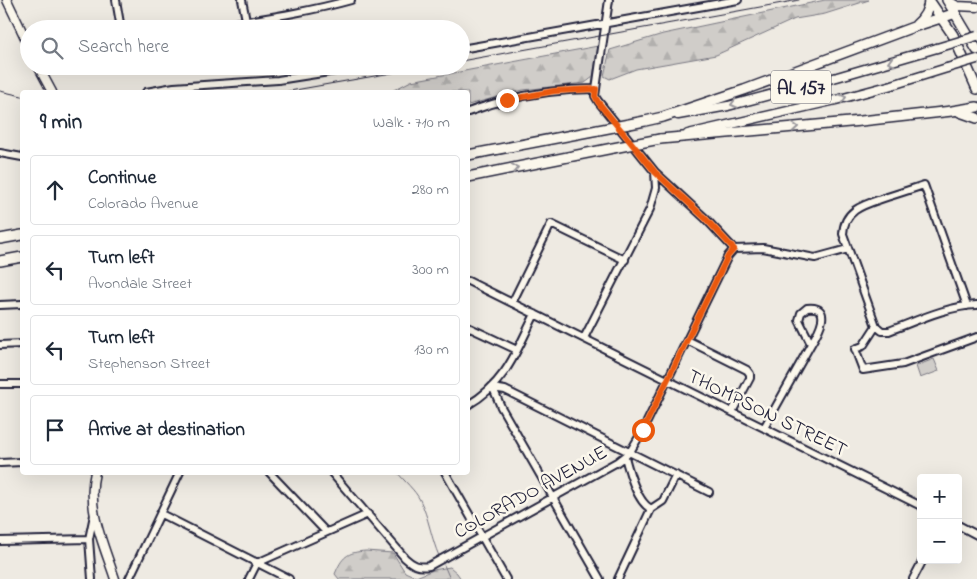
<!DOCTYPE html>
<html lang="en">
<head>
<meta charset="utf-8">
<style>
  :root { --surface:#fff; --page:#f6f6f7; --text:#1f2937; --muted:#747a83; --line:#e0e1e3 }
  body { margin:0; font-family:"Indie Flower",sans-serif; background:var(--page); color:var(--text) }
  .controls { position:absolute; right:15px; bottom:15px; display:grid; overflow:hidden; border-radius:5px; box-shadow:0 5px 20px #0002 }
  .controls button { width:45px; height:45px; display:grid; place-items:center; padding:0; border:0; border-bottom:1px solid var(--line); background:var(--surface); color:var(--text); font:25px sans-serif }
  .stop { position:absolute; width:15px; height:15px; margin:-11px; border:4px solid #ea580c; border-radius:50%; background:#fff }
  .stop.end { background:#ea580c; border-color:#fff; box-shadow:0 1px 5px #0008 }
  .list { margin:0; padding:0; list-style:none }
  h2 { display:flex; justify-content:space-between; align-items:center; height:65px; margin:0; padding:0 20px; font-size:21px }
  h2 small { font-size:16px; font-weight:400; color:var(--muted) }
  .list li { display:grid; grid-template-columns:32px 1fr auto; gap:15px; align-items:center; box-sizing:border-box; height:70px; margin:0 10px 10px; padding:0 10px; border:1px solid var(--line); border-radius:5px }
  .list b { display:block; font-size:19px; white-space:nowrap }
  .list p { margin:0; font-size:16px; white-space:nowrap; color:var(--muted) }
  .list em { font-size:16px; font-style:normal; color:var(--muted) }
  .icon { flex:none; width:28px; height:28px; fill:none; stroke:currentColor; stroke-width:2; stroke-linecap:round; stroke-linejoin:round }
  .map { position:relative; flex:none; width:977px; height:579px; overflow:hidden }
  .search { position:absolute; background:var(--surface); box-shadow:0 5px 20px #0002; left:20px; top:20px; width:450px; height:55px; display:flex; align-items:center; gap:12px; box-sizing:border-box; padding:0 18px; border-radius:28px; color:var(--muted); font-size:19px }
  .panel { position:absolute; background:var(--surface); box-shadow:0 5px 20px #0002; left:20px; top:90px; width:450px; height:385px; border-radius:5px }
  .map>svg:first-child { display:block }
</style>
</head>
<body>
<div class="map">
<svg width="977" height="579" viewBox="0 0 977 579">
  <defs>
    <pattern id="forest-firs" width="22" height="20" patternUnits="userSpaceOnUse" patternTransform="scale(1.25)"><rect width="22" height="20" fill="#d0cdc9"/><path d="M5 1l3.5 6h-7zM16 11l3.5 6h-7z" fill="#b2b0ae"/></pattern>
  </defs>
  <rect width="100%" height="100%" fill="#eeeae2"/>
  <filter id="ink" filterUnits="userSpaceOnUse"><feTurbulence type="fractalNoise" baseFrequency=".02" numOctaves="2"/><feDisplacementMap in="SourceGraphic" scale="10" xChannelSelector="R" yChannelSelector="G"/><feConvolveMatrix kernelMatrix="1 2 1 2 8 2 1 2 1" color-interpolation-filters="sRGB"/></filter>
  <g filter="url(#ink)">
    <path fill="#d0cdc9" stroke="#797882" d="M 934,359 L 939,371 L 920,378 L 916,366 Z"/>
    <path fill="url(#forest-firs)" stroke="#797882" d="M 825,0 L 869,0 L 825,14 L 795,19 L 716,55 L 636,69 L 610,79 L 604,76 L 610,50 L 663,34 Z
      M 598,46 L 593,77 L 585,83 L 523,90 L 468,105 L 468,92 L 390,92 L 411,81 Z
      M 366,551 L 393,553 L 405,572 L 416,577 L 433,570 L 450,567 L 457,573 L 461,579 L 339,579 L 335,574 C 342,557 347,552 366,551 Z"/>
    <g fill="none" stroke-linecap="round" stroke-linejoin="round">
      <path stroke="#716f7c" stroke-width="1" d="M 397,472 C 404,481 415,490 420,500 C 429,518 431,538 439,556
        M 444,565 L 450,579"/>
      <g stroke="#22223b" stroke-width="10">
        <path id="minor" d="M 116,0 L 121,29
          M 242,0 L 246,20
          M 609,0 L 596,89 L 595,96 L 598,101 L 655,172 L 705,218 L 734,249
          M 198,29 C 250,20 301,14 351,0
          M 461,49 L 738,0
          M 146,92 L 174,87 L 278,80 L 367,66
          M 468,112 C 508,97 552,89 596,89
          M 0,153 L 22,157
          M 734,249 L 763,248 L 815,258 L 848,249
          M 468,281 L 921,506
          M 512,303 L 551,224 L 625,260
          M 0,305 L 22,304
          M 967,306 L 924,185 C 912,189 900,193 887,197 C 867,204 844,208 843,234 L 876,326 L 882,331 L 889,331 C 916,321 947,306 977,305
          M 807,308 C 835,305 817,334 811,344 L 799,320 L 801,313 Z
          M 876,326 L 863,346 L 855,349 L 863,370 L 903,364 L 977,337
          M 468,327 L 517,350
          M 584,338 L 650,209 L 656,188 L 655,172
          M 687,340 L 747,370 L 750,374 L 750,378 L 732,412
          M 0,345 L 22,344
          M 0,384 L 22,384
          M 493,388 L 505,390 L 709,492
          M 493,388 L 501,407 L 600,579
          M 468,405 C 506,383 516,352 535,314
          M 764,428 L 811,344
          M 625,457 C 629,472 637,502 651,509
          M 0,463 L 22,462
          M 269,472 L 326,532
          M 331,472 L 405,558 C 413,565 418,568 429,566 L 617,462 L 630,452 L 643,430 L 728,256 L 734,249
          M 445,472 L 506,579
          M 651,509 L 663,501 L 676,475
          M 161,514 L 289,579
          M 958,525 L 977,535
          M 0,541 L 89,539
          M 92,579 L 89,539 L 94,515
          M 129,579 L 180,472
          M 249,579 L 257,563 L 368,514
          M 618,579 L 651,509
          M 913,579 L 923,560"/>
      </g>
      <g stroke="#22223b" stroke-width="11">
        <path id="major" d="M 7,0 L 29,46
          M 947,0 L 957,6 L 977,7
          M 38,66 L 52,92
          M 678,115 L 728,106 L 837,77 L 937,48
          M 688,134 L 836,100 L 892,85 L 947,68
          M 95,472 C 86,509 104,545 115,579"/>
      </g>
      <g stroke="#22223b" stroke-width="12">
        <path id="highway" d="M 929,0 L 953,35 L 977,89
          M 947,0 L 977,50
          M 916,25 C 924,18 929,11 929,0
          M 960,112 L 977,118
          M 645,121 L 663,117 L 744,90 L 916,26 L 956,13
          M 660,139 L 861,121 L 952,111 L 977,107
          M 468,155 L 598,130
          M 468,177 L 613,148
          M 0,239 L 22,235
          M 0,261 L 22,257"/>
      </g>
      <use href="#minor" stroke="#fbf7ec" stroke-width="6"/>
      <use href="#major" stroke="#fbf7ec" stroke-width="8"/>
      <use href="#highway" stroke="#fbf7ec" stroke-width="9"/>
      <path stroke="#22223b" stroke-width="1" d="M 461,61 L 799,0
        M 0,91 L 22,96
        M 284,92 L 431,66"/>
      <g stroke="#22223b" stroke-width="11" stroke-linecap="butt">
        <path id="major-bridge" d="M 937,48 L 977,36
          M 947,68 L 977,59"/>
      </g>
      <g stroke="#22223b" stroke-width="12" stroke-linecap="butt">
        <path id="highway-bridge" d="M 598,130 L 645,121
          M 613,148 L 660,139"/>
      </g>
      <use href="#major-bridge" stroke="#fbf7ec" stroke-width="8"/>
      <use href="#highway-bridge" stroke="#fbf7ec" stroke-width="9"/>
    </g>
    <defs><path id="oneway-chevron" d="M-2-3.5L2.5 0L-2 3.5" fill="none" stroke-width="1.6" stroke-linecap="round" stroke-linejoin="round" transform="scale(1.25)"/></defs>
    <g stroke="#99979c">
      <use href="#oneway-chevron" transform="translate(891 62) rotate(164)"/>
      <use href="#oneway-chevron" transform="translate(843 98) rotate(-15)"/>
      <use href="#oneway-chevron" transform="translate(734 104) rotate(166)"/>
      <use href="#oneway-chevron" transform="translate(795 127) rotate(-5)"/>
      <use href="#oneway-chevron" transform="translate(515 168) rotate(-11)"/>
    </g>
  </g>
  <g fill="none" stroke-linecap="round" stroke-linejoin="round" filter="url(#ink)">
    <path stroke="#ea580c" stroke-width="6" d="M 507,100 L 554,91 L 596,89 L 595,96 L 598,102 L 655,172 L 705,218 L 734,249 L 728,256 L 643,430"/>
  </g>
  <g text-anchor="middle" stroke-width="5" stroke-linejoin="round" paint-order="stroke">
    <rect fill="#fbf7ec" stroke="#636270" stroke-width="1" x="771" y="70.5" width="60" height="33" rx="4"/>
    <g font-size="19" font-weight="bold" fill="#22223b">
      <text x="801" y="94">AL 157</text>
    </g>
    <g font-size="20" fill="#22223b" stroke="#fbf7ec">
      <text transform="translate(768 412) rotate(26)" y="7">THOMPSON STREET</text>
      <text transform="translate(530 491) rotate(-29)" y="7">COLORADO AVENUE</text>
    </g>
  </g>
</svg>
<div class="controls">
<button>+</button>
<button>−</button>
</div>
<div class="stop" style="left:643px;top:430px"></div>
<div class="stop end" style="left:507px;top:100px"></div>
<div class="search"><svg class="icon" aria-label="search" viewBox="0 0 24 24"><circle cx="10" cy="10" r="6"/><path d="M15 15l6 6"/></svg>Search here</div>
<section class="panel">
<h2>9 min<small>Walk · 710 m</small></h2>
<ul class="list">
<li><svg class="icon" aria-label="ahead" viewBox="0 0 24 24"><path d="M12 20V5M6 11l6-6 6 6"/></svg><div><b>Continue</b><p>Colorado Avenue</p></div><em>280 m</em></li>
<li><svg class="icon" aria-label="left" viewBox="0 0 24 24"><path d="M17 20v-9H6M10 6l-5 5 5 5"/></svg><div><b>Turn left</b><p>Avondale Street</p></div><em>300 m</em></li>
<li><svg class="icon" aria-label="left" viewBox="0 0 24 24"><path d="M17 20v-9H6M10 6l-5 5 5 5"/></svg><div><b>Turn left</b><p>Stephenson Street</p></div><em>130 m</em></li>
<li><svg class="icon" aria-label="arrive" viewBox="0 0 24 24"><path d="M6 21V4h12l-3 4 3 4H6"/></svg><div><b>Arrive at destination</b></div></li>
</ul>
</section>
</div>
</body>
</html>
